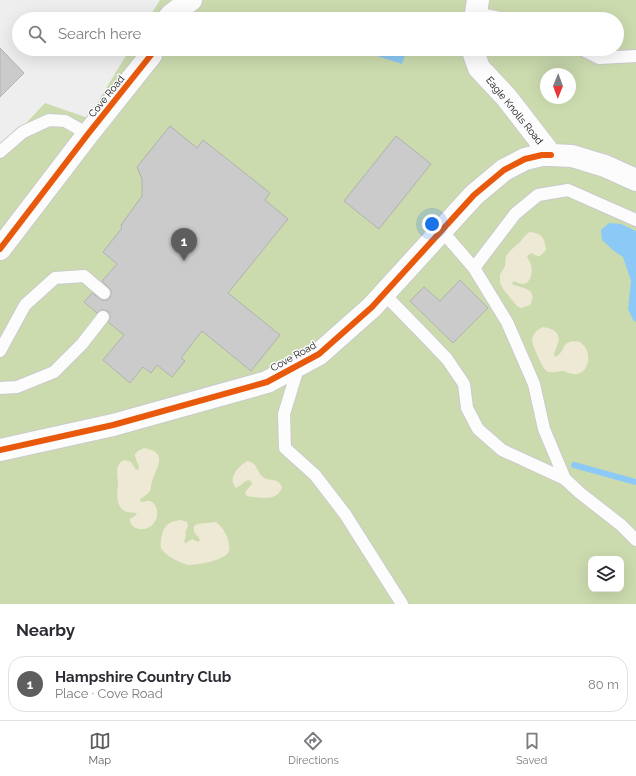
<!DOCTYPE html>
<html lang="en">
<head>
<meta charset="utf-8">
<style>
  :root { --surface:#fff; --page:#f2f2f3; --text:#2b2b33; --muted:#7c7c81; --line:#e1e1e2; --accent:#5e5e5e }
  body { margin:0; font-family:Raleway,sans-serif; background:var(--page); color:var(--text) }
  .controls { position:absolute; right:12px; bottom:12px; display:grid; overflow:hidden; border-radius:8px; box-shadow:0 4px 16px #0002 }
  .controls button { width:36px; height:36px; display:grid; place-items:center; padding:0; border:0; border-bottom:1px solid var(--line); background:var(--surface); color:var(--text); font:20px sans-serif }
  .compass { position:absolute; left:540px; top:68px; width:36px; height:36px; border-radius:50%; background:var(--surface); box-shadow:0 4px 16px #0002; rotate:181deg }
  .you { position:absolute; left:432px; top:224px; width:14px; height:14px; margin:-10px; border:3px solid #fff; border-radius:50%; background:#1a73e8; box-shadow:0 0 0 6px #1a73e833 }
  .badge { display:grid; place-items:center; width:26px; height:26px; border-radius:50%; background:var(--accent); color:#fff; font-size:13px; font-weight:700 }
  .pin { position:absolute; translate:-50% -33px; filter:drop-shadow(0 1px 2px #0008) }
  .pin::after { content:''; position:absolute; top:21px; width:14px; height:12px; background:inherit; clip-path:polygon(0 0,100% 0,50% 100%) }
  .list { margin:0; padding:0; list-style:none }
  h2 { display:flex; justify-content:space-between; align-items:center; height:52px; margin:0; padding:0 16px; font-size:17px }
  h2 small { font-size:13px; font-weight:400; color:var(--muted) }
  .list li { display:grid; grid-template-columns:26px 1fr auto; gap:12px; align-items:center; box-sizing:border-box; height:56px; margin:0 8px 8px; padding:0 8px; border:1px solid var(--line); border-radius:16px }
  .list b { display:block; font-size:15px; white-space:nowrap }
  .list p { margin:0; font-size:13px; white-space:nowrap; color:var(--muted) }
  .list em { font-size:13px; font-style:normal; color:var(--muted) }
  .icon { flex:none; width:22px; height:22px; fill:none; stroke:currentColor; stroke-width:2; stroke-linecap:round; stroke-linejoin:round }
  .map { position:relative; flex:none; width:636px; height:604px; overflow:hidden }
  .search { position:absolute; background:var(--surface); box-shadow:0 4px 16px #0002; left:12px; right:12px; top:12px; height:44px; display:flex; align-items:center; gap:10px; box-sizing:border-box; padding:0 14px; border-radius:22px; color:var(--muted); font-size:15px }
  .sheet { height:116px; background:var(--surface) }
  nav { display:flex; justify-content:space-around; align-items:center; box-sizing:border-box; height:56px; border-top:1px solid var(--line); background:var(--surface); font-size:11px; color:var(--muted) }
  nav a { display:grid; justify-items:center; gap:2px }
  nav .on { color:var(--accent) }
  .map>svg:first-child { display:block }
</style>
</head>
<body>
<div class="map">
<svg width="636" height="604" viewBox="0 0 636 604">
  <rect width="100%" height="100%" fill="#eee"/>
  <path fill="#cbdbae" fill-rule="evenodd" d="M 160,0 L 636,0 L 636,604 L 0,604 L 0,151 L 45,103 L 88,118 L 130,49 L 617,49 L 617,19 L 148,19 ZM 546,74 L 570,74 L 570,98 L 546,98 ZM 591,559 L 621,559 L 621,589 L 591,589 Z"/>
  <path fill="#eee9d4" d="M 529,232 C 542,233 545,238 546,250 L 540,256 L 537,256 L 531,253 L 527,256 C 528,259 530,262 531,265 C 533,272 531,283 523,284 C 520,284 517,282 514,281 L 512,283 L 513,285 C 525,288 538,290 530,305 L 521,308 L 517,306 L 503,289 L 500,283 L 500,275 L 505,266 L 506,256 L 511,250 L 520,242 L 524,237 Z
    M 543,327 C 555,329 562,334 557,346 C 556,350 554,352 554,355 L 556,357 C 567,350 560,339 580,342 C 582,344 585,346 586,349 C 591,357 588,372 577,374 C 572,375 568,372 562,371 C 557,371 552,374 547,371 C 542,368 536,352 534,347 C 529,337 535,331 543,327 Z
    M 144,448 C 165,452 160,461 154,476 C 148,490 155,490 140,499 L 141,502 C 144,502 147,500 150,501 C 153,502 153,503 155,505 C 163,519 148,535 134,527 C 131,524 130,523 130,519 L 135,516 L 137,513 C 131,512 127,514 122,509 C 116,503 117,493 118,485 C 118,479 116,472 118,466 C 120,462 122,461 125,460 L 131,462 L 136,470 L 139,469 C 139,464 135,460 135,454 L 138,451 Z
    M 247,461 C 258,463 256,471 263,477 C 270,482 278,477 282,487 C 278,502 260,498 247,496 L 245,494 L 246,491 L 252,484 L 251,481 C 245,478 242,486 236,488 C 227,478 238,467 247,461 Z
    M 181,520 L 187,522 L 188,526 L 185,532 L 186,535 L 184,542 L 186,543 L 192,539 L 198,542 L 200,540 C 197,533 193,536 194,526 L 198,524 L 216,522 C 222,527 225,531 228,539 C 229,543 230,548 229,551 C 226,560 198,565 189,565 C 182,564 164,555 161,548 C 160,545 161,539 162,535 C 164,524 171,521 181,520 Z"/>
  <path fill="#8dc9f6" d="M 356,49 L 407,49 L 402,64 Z
    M 609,223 L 621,224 L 636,231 L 636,322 L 633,320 L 628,309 L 631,281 L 623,257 L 614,251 L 602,240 L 601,230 Z"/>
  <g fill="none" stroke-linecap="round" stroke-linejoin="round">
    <path stroke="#8dc9f6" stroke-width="6" d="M 574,465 L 636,482"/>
  </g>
  <path fill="#cbcbcb" stroke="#b1b1b1" d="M 0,48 L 24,73 L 0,97 Z
    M 170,126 L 197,148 L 203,140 L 270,193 L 265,200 L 288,219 L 228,293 L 280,335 L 251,371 L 202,331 L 181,358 L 185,361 L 172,377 L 157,365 L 151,373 L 143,367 L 130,383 L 103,360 L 124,335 L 108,322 L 110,318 L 110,315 L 108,311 L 104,310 L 101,310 L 97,313 L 84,302 L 92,293 L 102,300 L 107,300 L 110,298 L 111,294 L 111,290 L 102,281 L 117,264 L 103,252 L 122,228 L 121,225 L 142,196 L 142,179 L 137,167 Z
    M 396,136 L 431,164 L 379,229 L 344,201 Z
    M 460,280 L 488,308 L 453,343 L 410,301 L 424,287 L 440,301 Z"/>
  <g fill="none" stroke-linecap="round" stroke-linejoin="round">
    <g stroke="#cacaca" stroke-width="14">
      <path id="lane" d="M 475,13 L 505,19
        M 581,49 L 599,58 L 636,56
        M 0,152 L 23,132 L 49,120 L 65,121 L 88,134
        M 442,231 L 474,268 L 507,322 L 534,384 L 544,429 L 565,479 L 580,493 L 621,525 L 636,540
        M 474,268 L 515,214 L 538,195 L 568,190 L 636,220
        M 384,294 L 427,338 L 447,359 L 464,384 L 467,408 L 478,429 L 502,450 L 565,479
        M 0,351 L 25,305 L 55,278 L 84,276 L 104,293
        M 299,365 L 284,414 L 285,448 L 315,475 L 345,514 L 402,604
        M 0,388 L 17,387 L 54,372 L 82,344 L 103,317"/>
    </g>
    <g stroke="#cacaca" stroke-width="24">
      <path id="street" d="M 168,19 L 171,15 L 191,0
        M 475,19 L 478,0
        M 474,49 L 474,54 L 479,68 L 507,98 L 551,155 L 572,156 L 605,166 L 636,180
        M 0,249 L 88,134 L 151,55 L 153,49
        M 0,450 L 113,425 L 267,382 L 319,354 L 372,307 L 474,195 L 504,170 L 525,159 L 542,155 L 551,155"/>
    </g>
    <use href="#lane" stroke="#fcfcfc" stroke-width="12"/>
    <use href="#street" stroke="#fcfcfc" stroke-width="22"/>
    <g stroke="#fbfbfd" stroke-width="8">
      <path id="cycleway" d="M 0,249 L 88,134 L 151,55 L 153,49
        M 0,450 L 113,425 L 267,382 L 319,354 L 372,307 L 474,195 L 504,170 L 525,159 L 542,155 L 551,155"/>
    </g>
    <use href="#cycleway" stroke="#e8590c" stroke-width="6"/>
  </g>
  <g text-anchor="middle" stroke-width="3" stroke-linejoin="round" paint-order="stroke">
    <g font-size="10" fill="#101011" stroke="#fbfbfd">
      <text transform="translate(106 96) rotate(-51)" y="4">Cove Road</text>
      <text transform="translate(515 110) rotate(51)" y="4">Eagle Knolls Road</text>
      <text transform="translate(293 356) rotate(-29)" y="4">Cove Road</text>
    </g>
  </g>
</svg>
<div class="controls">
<button><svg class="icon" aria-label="layers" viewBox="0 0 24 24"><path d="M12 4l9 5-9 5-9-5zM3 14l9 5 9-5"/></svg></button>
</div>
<svg class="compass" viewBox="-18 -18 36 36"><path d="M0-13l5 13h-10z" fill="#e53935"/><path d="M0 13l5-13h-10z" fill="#7c7c81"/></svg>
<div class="you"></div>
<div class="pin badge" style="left:184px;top:261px">1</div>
<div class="search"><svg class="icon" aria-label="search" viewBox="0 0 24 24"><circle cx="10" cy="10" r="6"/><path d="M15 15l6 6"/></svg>Search here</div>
</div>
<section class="sheet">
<h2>Nearby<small></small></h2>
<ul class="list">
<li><span class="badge">1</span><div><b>Hampshire Country Club</b><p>Place · Cove Road</p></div><em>80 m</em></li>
</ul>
</section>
<nav>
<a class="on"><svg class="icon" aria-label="map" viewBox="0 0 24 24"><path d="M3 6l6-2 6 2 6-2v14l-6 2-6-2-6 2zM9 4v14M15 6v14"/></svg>Map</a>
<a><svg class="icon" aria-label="directions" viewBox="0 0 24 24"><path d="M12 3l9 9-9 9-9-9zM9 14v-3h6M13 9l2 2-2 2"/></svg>Directions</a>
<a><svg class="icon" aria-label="saved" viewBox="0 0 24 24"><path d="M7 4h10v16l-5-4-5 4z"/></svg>Saved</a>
</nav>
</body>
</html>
